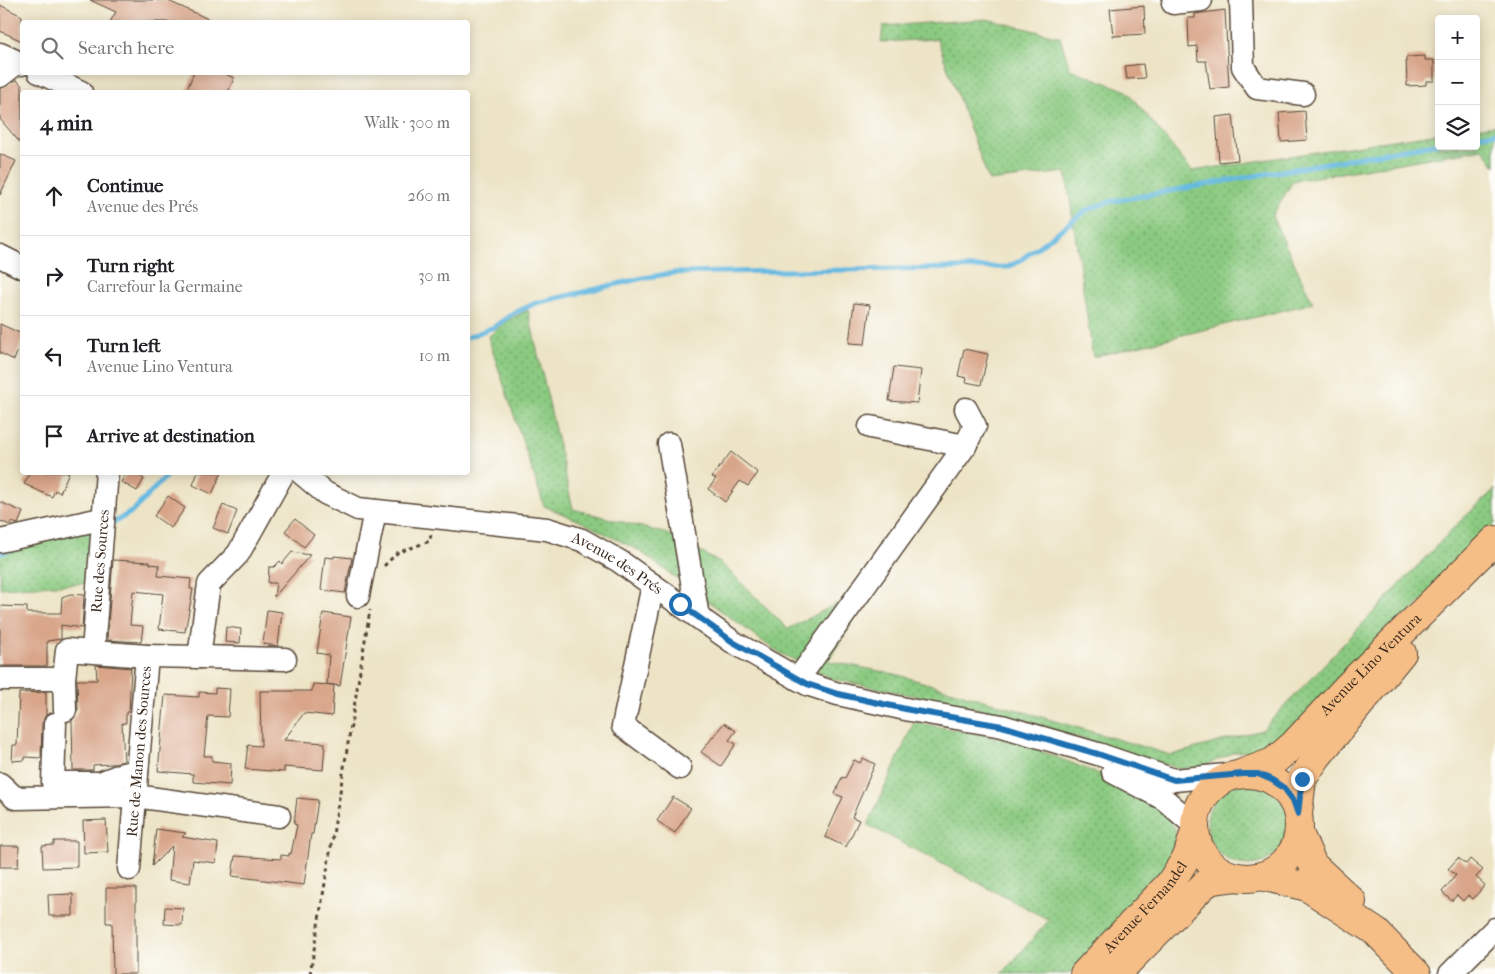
<!DOCTYPE html>
<html lang="en">
<head>
<meta charset="utf-8">
<style>
  :root { --surface:#fff; --page:#f6f6f6; --text:#202124; --muted:#757577; --line:#e0e0e0 }
  body { margin:0; font-family:"IM FELL French Canon",serif; background:var(--page); color:var(--text) }
  .controls { position:absolute; right:15px; top:15px; display:grid; overflow:hidden; border-radius:5px; box-shadow:0 2px 12px #0003 }
  .controls button { width:45px; height:45px; display:grid; place-items:center; padding:0; border:0; border-bottom:1px solid var(--line); background:var(--surface); color:var(--text); font:25px sans-serif }
  .stop { position:absolute; width:15px; height:15px; margin:-11px; border:4px solid #1f6fb2; border-radius:50%; background:#fff }
  .stop.end { background:#1f6fb2; border-color:#fff; box-shadow:0 1px 5px #0008 }
  .list { margin:0; padding:0; list-style:none }
  h2 { display:flex; justify-content:space-between; align-items:center; height:65px; margin:0; padding:0 20px; font-size:21px }
  h2 small { font-size:16px; font-weight:400; color:var(--muted) }
  .list li { display:grid; grid-template-columns:32px 1fr auto; gap:15px; align-items:center; box-sizing:border-box; height:80px; padding:0 20px; border-top:1px solid var(--line) }
  .list b { display:block; font-size:19px; white-space:nowrap }
  .list p { margin:0; font-size:16px; white-space:nowrap; color:var(--muted) }
  .list em { font-size:16px; font-style:normal; color:var(--muted) }
  .icon { flex:none; width:28px; height:28px; fill:none; stroke:currentColor; stroke-width:2; stroke-linecap:round; stroke-linejoin:round }
  .map { position:relative; flex:none; width:1495px; height:974px; overflow:hidden }
  .search { position:absolute; background:var(--surface); box-shadow:0 2px 12px #0003; left:20px; top:20px; width:450px; height:55px; display:flex; align-items:center; gap:12px; box-sizing:border-box; padding:0 18px; border-radius:5px; color:var(--muted); font-size:19px }
  .panel { position:absolute; background:var(--surface); box-shadow:0 2px 12px #0003; left:20px; top:90px; width:450px; height:385px; border-radius:5px }
  .map>svg:first-child { display:block }
</style>
</head>
<body>
<div class="map">
<svg width="1495" height="974" viewBox="0 0 1495 974">
  <defs>
    <pattern id="grass-dots" width="8" height="8" patternUnits="userSpaceOnUse" patternTransform="scale(1.25)"><rect width="8" height="8" fill="#8bca81"/><path d="M2 2h.1M6 6h.1" fill="none" stroke="#73a469" stroke-width="1.8" stroke-linecap="round"/></pattern>
  </defs>
  <rect width="100%" height="100%" fill="#fdfcf7"/>
  <filter id="ink" filterUnits="userSpaceOnUse"><feTurbulence type="fractalNoise" baseFrequency=".02" numOctaves="2"/><feDisplacementMap in="SourceGraphic" scale="10" xChannelSelector="R" yChannelSelector="G"/><feConvolveMatrix kernelMatrix="1 2 1 2 8 2 1 2 1" color-interpolation-filters="sRGB"/></filter>
  <filter id="wash" filterUnits="userSpaceOnUse"><feTurbulence type="fractalNoise" baseFrequency=".0096" numOctaves="4" result="noise"/><feDisplacementMap in="SourceGraphic" scale="20" xChannelSelector="R" yChannelSelector="G"/><feGaussianBlur stdDeviation="1.12" result="paint"/><feColorMatrix in="noise" values="0 0 0 0 0 0 0 0 0 0 0 0 0 0 0 0 0 1.4 0 .05"/><feComposite in="paint" operator="in"/></filter>
  <g filter="url(#wash)">
    <rect width="100%" height="100%" fill="#ede4c6"/>
    <path fill="url(#grass-dots)" stroke="#637a50" d="M 987,19 L 1060,37 L 1070,69 L 1127,91 L 1192,171 L 1439,133 L 1439,146 L 1476,146 L 1476,128 L 1495,125 L 1495,166 L 1483,149 L 1293,181 L 1272,216 L 1313,303 L 1093,357 L 1066,172 L 989,181 L 937,39 L 881,42 L 883,26 Z
      M 528,310 L 573,509 L 668,534 L 722,564 L 788,629 L 840,602 L 859,612 L 828,661 L 895,674 L 1171,755 L 1262,730 L 1458,523 L 1495,489 L 1495,524 L 1295,734 L 1278,747 L 1255,751 L 1235,752 L 1199,768 L 1178,768 L 994,712 L 833,679 L 776,651 L 638,550 L 584,523 L 544,506 L 488,337 L 508,320 Z
      M 96,524 L 92,583 L 0,588 L 0,548 Z
      M 914,722 L 1018,742 L 1107,777 L 1162,808 L 1176,830 L 1176,848 L 1166,871 L 1069,974 L 1002,974 L 1049,920 L 868,825 Z
      M1207 824a41 41 0 1 1 82 0a41 41 0 1 1-82 0Z"/>
    <g fill="none" stroke-linecap="round" stroke-linejoin="round">
      <path stroke="#65b9e1" stroke-width="5" d="M 1476,136 L 1495,133
        M 468,337 L 494,327 L 512,314 L 536,303 L 643,278 L 673,273 L 1008,267 L 1018,262 L 1087,210 L 1108,202 L 1439,143
        M 111,524 L 133,511 L 170,472
        M 0,554 L 13,548"/>
    </g>
    <g id="blocks">
      <path fill="#d8a589" d="M 90,0 L 166,0 L 215,22 L 110,22 L 116,12 Z
        M 0,5 L 22,16 L 22,41 L 0,31 Z
        M 1144,6 L 1145,34 L 1113,36 L 1110,9 Z
        M 1225,10 L 1229,87 L 1210,89 L 1206,61 L 1198,61 L 1197,46 L 1189,47 L 1188,18 L 1195,18 L 1195,14 Z
        M 1425,56 L 1425,60 L 1434,60 L 1434,81 L 1426,81 L 1426,85 L 1407,86 L 1406,57 Z
        M 1143,64 L 1145,78 L 1127,79 L 1125,66 Z
        M 194,72 L 221,72 L 234,78 L 228,92 L 186,92 Z
        M 17,80 L 22,86 L 22,145 L 0,119 L 0,89 Z
        M 1305,111 L 1307,140 L 1281,142 L 1279,113 Z
        M 1233,115 L 1238,160 L 1219,162 L 1216,117 Z
        M 0,154 L 16,161 L 0,195 Z
        M 854,303 L 870,305 L 865,344 L 849,343 Z
        M 0,324 L 22,334 L 22,341 L 14,360 L 0,353 Z
        M 964,349 L 988,354 L 981,385 L 966,382 L 967,378 L 958,376 Z
        M 894,367 L 921,370 L 917,403 L 889,401 Z
        M 731,452 L 758,473 L 748,486 L 740,481 L 725,502 L 708,489 L 716,479 L 712,477 Z
        M 30,472 L 69,472 L 60,493 L 55,490 L 52,497 L 24,484 Z
        M 127,472 L 135,472 L 144,479 L 137,491 L 121,482 Z
        M 198,472 L 222,472 L 212,494 L 193,485 Z
        M 168,496 L 185,508 L 171,528 L 154,516 Z
        M 0,502 L 23,512 L 18,524 L 11,522 L 10,525 L 0,521 Z
        M 223,505 L 237,511 L 228,534 L 213,528 Z
        M 295,519 L 314,535 L 304,547 L 285,531 Z
        M 292,552 L 310,555 L 274,597 L 276,583 L 268,583 L 269,567 L 274,567 L 280,561 L 282,564 Z
        M 334,556 L 352,558 L 345,593 L 321,590 L 325,557 L 334,558 Z
        M 113,560 L 150,562 L 150,564 L 159,565 L 158,576 L 191,579 L 190,589 L 193,589 L 185,632 L 159,629 L 163,594 L 133,591 L 130,625 L 143,626 L 141,642 L 107,640 Z
        M 70,594 L 84,595 L 82,628 L 61,625 L 61,639 L 47,641 L 47,666 L 0,666 L 0,606 L 27,607 L 27,613 L 61,613 L 62,597 Z
        M 267,610 L 282,612 L 278,646 L 263,644 Z
        M 323,613 L 351,617 L 340,686 L 327,684 L 329,655 L 317,653 Z
        M 226,627 L 241,629 L 240,643 L 225,642 Z
        M 96,665 L 131,668 L 129,712 L 126,712 L 126,723 L 122,723 L 124,761 L 112,764 L 93,765 L 93,770 L 73,770 L 72,721 L 78,710 L 77,680 L 97,680 Z
        M 313,684 L 334,685 L 332,716 L 304,713 L 284,740 L 325,743 L 323,770 L 284,767 L 284,772 L 245,769 L 248,745 L 261,746 L 260,691 L 312,691 Z
        M 215,688 L 230,689 L 228,717 L 208,716 L 204,756 L 212,756 L 212,761 L 231,763 L 230,785 L 193,782 L 193,774 L 158,771 L 165,695 L 199,697 L 199,692 L 215,693 Z
        M 46,692 L 46,715 L 42,724 L 41,758 L 25,757 L 25,760 L 12,761 L 13,745 L 17,745 L 19,693 Z
        M 724,723 L 736,731 L 729,740 L 736,744 L 721,766 L 701,752 Z
        M 863,758 L 875,764 L 852,817 L 859,820 L 846,847 L 825,837 L 843,797 L 835,794 L 842,777 L 845,778 L 854,760 L 860,763 Z
        M 673,797 L 691,808 L 675,833 L 657,821 Z
        M 297,798 L 318,800 L 313,834 L 311,834 L 304,885 L 232,876 L 235,856 L 281,859 L 281,855 L 289,856 L 289,853 L 291,854 L 297,825 L 294,824 Z
        M 106,820 L 108,852 L 84,853 L 83,821 Z
        M 156,829 L 186,833 L 182,837 L 218,843 L 216,863 L 193,860 L 190,883 L 169,880 L 172,846 L 152,866 Z
        M 54,841 L 77,841 L 77,867 L 43,868 L 42,846 L 54,845 Z
        M 0,846 L 19,846 L 18,867 L 0,867 Z
        M 1458,858 L 1466,864 L 1470,859 L 1483,870 L 1476,877 L 1485,885 L 1473,899 L 1468,895 L 1463,901 L 1457,895 L 1452,901 L 1442,892 L 1456,875 L 1448,869 Z
        M 106,888 L 136,888 L 136,974 L 113,974 L 112,923 L 106,923 Z
        M 73,894 L 73,916 L 49,916 L 48,895 Z
        M 165,907 L 183,908 L 182,925 L 164,924 Z"/>
    </g>
  </g>
  <g filter="url(#ink)">
    <use href="#blocks" fill-opacity="0" stroke="#564637" stroke-width="1"/>
    <g fill="none" stroke-linecap="round" stroke-linejoin="round">
      <g stroke="#564637" stroke-width="25">
        <g id="minor">
          <path d="M 1241,0 L 1243,67 L 1257,88 L 1303,94"/>
          <path d="M 1173,3 L 1201,0"/>
          <path d="M 0,54 L 22,64"/>
          <path d="M 39,72 L 81,92"/>
          <path d="M 0,76 L 18,62"/>
          <path d="M 0,256 L 22,267"/>
          <path d="M 669,444 L 698,617"/>
          <path d="M 965,446 L 975,426 L 966,409"/>
          <path id="s1" d="M 300,472 L 325,493 L 358,509 L 547,529 L 582,540 L 619,561 L 733,642 L 807,684 L 838,694 L 910,710 L 1002,726 L 1098,754 L 1174,780 L 1237,774"/>
          <path d="M 0,541 L 101,519"/>
          <path d="M 653,585 L 623,726 L 680,768"/>
          <path d="M 358,596 L 375,511"/>
          <path id="s2" d="M 93,651 L 107,472"/>
          <path d="M 199,657 L 285,659"/>
          <path d="M 0,679 L 64,679 L 67,650 L 147,656"/>
          <path d="M 64,679 L 65,710"/>
          <path d="M 798,679 L 965,446 L 870,427"/>
          <path d="M 55,724 L 53,783 L 100,783 L 123,774 L 137,772"/>
          <path d="M 1113,772 L 1164,799 L 1194,825"/>
          <path d="M 0,784 L 15,798 L 135,796 L 279,816"/>
          <path id="s3" d="M 129,869 L 147,656 L 199,657 L 209,584 L 238,554 L 284,472"/>
          <path d="M 1450,974 L 1495,929"/>
        </g>
      </g>
      <g stroke="#564637" stroke-width="30">
        <g id="major">
          <path id="s4" d="M 1243,773 L 1273,762 L 1293,745 L 1346,688 L 1495,540"/>
          <circle cx="1247" cy="826" r="52"/>
          <path d="M 1298,814 L 1302,779 L 1317,757 L 1402,653"/>
          <path d="M 1299,833 L 1313,865 L 1352,901"/>
          <path d="M 1261,876 L 1307,887 L 1376,932 L 1417,974"/>
          <path id="s5" d="M 1084,974 L 1170,883 L 1187,857 L 1195,831"/>
          <path d="M 1116,974 L 1204,885 L 1212,880 L 1236,877"/>
        </g>
      </g>
      <path stroke="#564637" stroke-width="3" stroke-dasharray="4 4" stroke-linecap="butt" d="M 384,566 L 397,553 L 430,541 L 431,533
        M 310,974 L 370,610"/>
      <use href="#minor" stroke="#fff" stroke-width="22"/>
      <use href="#major" stroke="#f6be87" stroke-width="28"/>
    </g>
  </g>
  <g fill="none" stroke-linecap="round" stroke-linejoin="round" filter="url(#ink)">
    <path stroke="#1f6fb2" stroke-width="6" d="M 680,604 L 733,642 L 807,684 L 838,694 L 910,710 L 1002,726 L 1098,754 L 1174,780 L 1243,774 L 1258,774 L 1272,780 L 1284,788 L 1293,800 L 1298,814 L 1302,779"/>
  </g>
  <g text-anchor="middle" stroke-width="4" stroke-linejoin="round" paint-order="stroke">
    <g font-size="15" fill="#3b2a1e" stroke="#fdfcf7">
      <text dy="5" stroke="none"><textPath href="#s2" startOffset="90">Rue des Sources</textPath></text>
      <text dy="5" stroke="none"><textPath href="#s1" startOffset="338">Avenue des Prés</textPath></text>
      <text dy="5" stroke="none"><textPath href="#s4" startOffset="170">Avenue Lino Ventura</textPath></text>
      <text dy="5" stroke="none"><textPath href="#s3" startOffset="118">Rue de Manon des Sources</textPath></text>
      <text dy="5" stroke="none"><textPath href="#s5" startOffset="91">Avenue Fernandel</textPath></text>
    </g>
  </g>
</svg>
<div class="controls">
<button>+</button>
<button>−</button>
<button><svg class="icon" aria-label="layers" viewBox="0 0 24 24"><path d="M12 4l9 5-9 5-9-5zM3 14l9 5 9-5"/></svg></button>
</div>
<div class="stop" style="left:680px;top:604px"></div>
<div class="stop end" style="left:1302px;top:779px"></div>
<div class="search"><svg class="icon" aria-label="search" viewBox="0 0 24 24"><circle cx="10" cy="10" r="6"/><path d="M15 15l6 6"/></svg>Search here</div>
<section class="panel">
<h2>4 min<small>Walk · 300 m</small></h2>
<ul class="list">
<li><svg class="icon" aria-label="ahead" viewBox="0 0 24 24"><path d="M12 20V5M6 11l6-6 6 6"/></svg><div><b>Continue</b><p>Avenue des Prés</p></div><em>260 m</em></li>
<li><svg class="icon" aria-label="right" viewBox="0 0 24 24"><path d="M7 20v-9h11M14 6l5 5-5 5"/></svg><div><b>Turn right</b><p>Carrefour la Germaine</p></div><em>30 m</em></li>
<li><svg class="icon" aria-label="left" viewBox="0 0 24 24"><path d="M17 20v-9H6M10 6l-5 5 5 5"/></svg><div><b>Turn left</b><p>Avenue Lino Ventura</p></div><em>10 m</em></li>
<li><svg class="icon" aria-label="arrive" viewBox="0 0 24 24"><path d="M6 21V4h12l-3 4 3 4H6"/></svg><div><b>Arrive at destination</b></div></li>
</ul>
</section>
</div>
</body>
</html>
